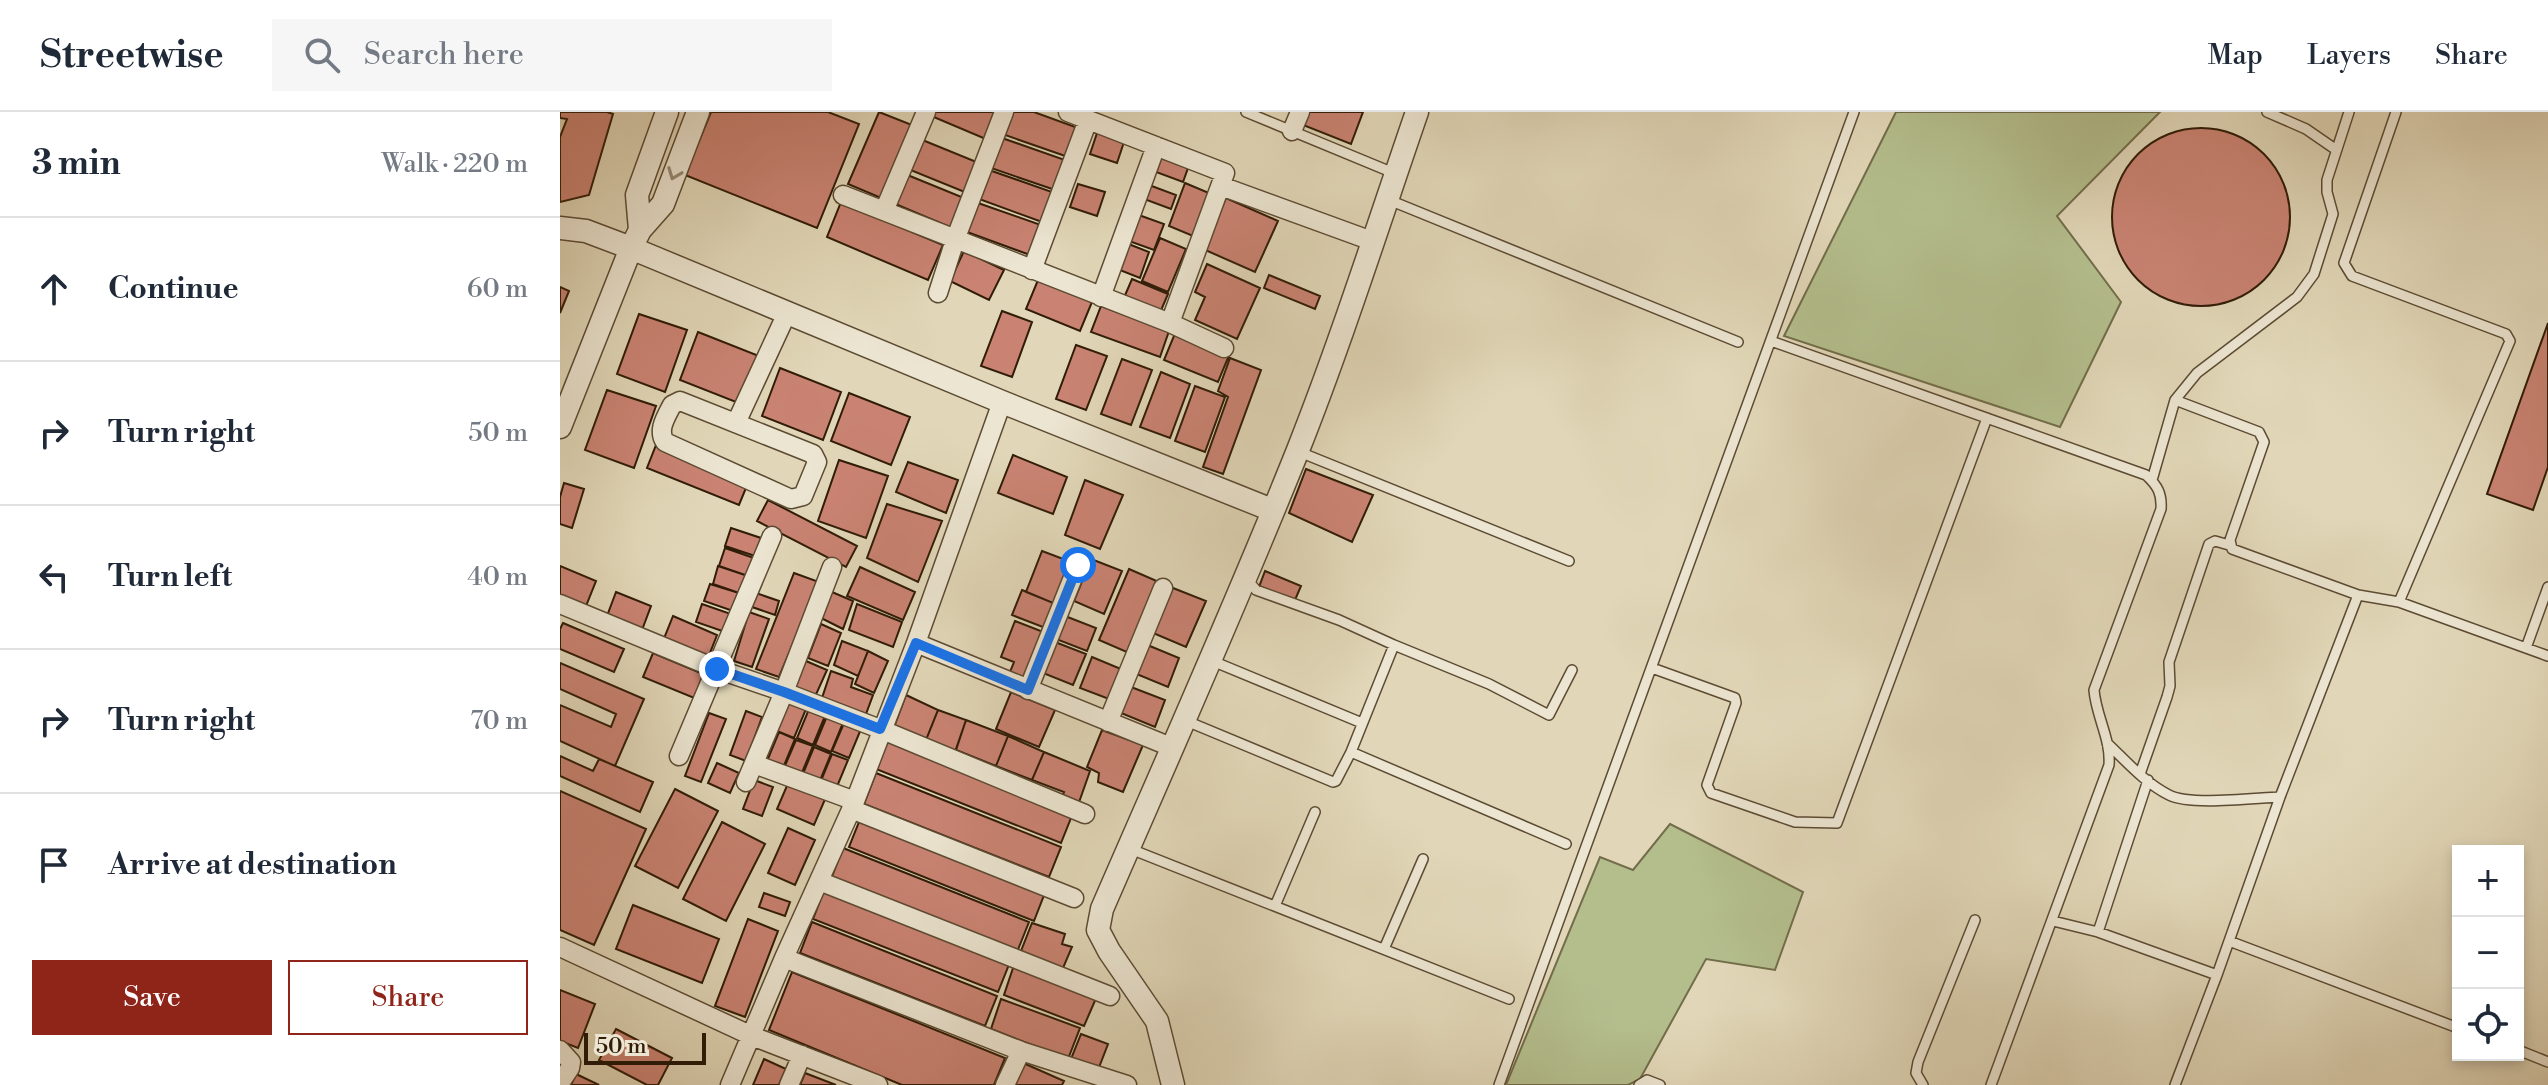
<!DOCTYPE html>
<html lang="en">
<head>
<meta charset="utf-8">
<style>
  :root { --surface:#fff; --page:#f6f6f7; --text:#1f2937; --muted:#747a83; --line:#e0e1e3; --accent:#8f2418 }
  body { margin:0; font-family:"Libre Bodoni",serif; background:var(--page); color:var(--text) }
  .controls { position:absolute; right:24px; bottom:24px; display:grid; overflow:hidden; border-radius:0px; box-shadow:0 4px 12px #0003 }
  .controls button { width:72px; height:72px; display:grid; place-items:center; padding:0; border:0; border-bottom:2px solid var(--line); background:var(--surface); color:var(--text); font:40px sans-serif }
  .scale { position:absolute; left:24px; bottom:20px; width:122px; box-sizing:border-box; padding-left:8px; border:4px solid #301c07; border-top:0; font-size:22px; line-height:28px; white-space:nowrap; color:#301c07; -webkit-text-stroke:6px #ece5d1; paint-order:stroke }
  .stop { position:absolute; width:24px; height:24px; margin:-18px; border:6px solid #1a73e8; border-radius:50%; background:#fff }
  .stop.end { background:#1a73e8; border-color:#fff; box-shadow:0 2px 8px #0008 }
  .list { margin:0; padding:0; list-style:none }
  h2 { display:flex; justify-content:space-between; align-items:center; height:104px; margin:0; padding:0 32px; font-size:34px }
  h2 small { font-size:26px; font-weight:400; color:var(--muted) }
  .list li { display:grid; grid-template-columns:52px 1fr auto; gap:24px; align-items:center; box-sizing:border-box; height:144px; padding:0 32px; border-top:2px solid var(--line) }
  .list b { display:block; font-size:30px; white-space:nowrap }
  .list em { font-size:26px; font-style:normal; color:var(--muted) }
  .actions { display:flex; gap:16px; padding:24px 32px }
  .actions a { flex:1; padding:18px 0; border:2px solid var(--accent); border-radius:0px; text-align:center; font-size:28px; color:var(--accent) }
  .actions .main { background:var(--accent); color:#fff }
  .icon { flex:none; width:44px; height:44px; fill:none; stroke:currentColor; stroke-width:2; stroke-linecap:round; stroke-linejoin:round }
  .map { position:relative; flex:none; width:1988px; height:973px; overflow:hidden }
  header { display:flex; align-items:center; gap:48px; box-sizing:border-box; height:112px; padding:0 40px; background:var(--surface); border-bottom:2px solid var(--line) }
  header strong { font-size:38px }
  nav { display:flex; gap:44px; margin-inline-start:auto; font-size:28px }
  .search { width:560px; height:72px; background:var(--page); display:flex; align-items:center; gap:20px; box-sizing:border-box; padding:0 28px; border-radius:0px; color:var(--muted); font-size:30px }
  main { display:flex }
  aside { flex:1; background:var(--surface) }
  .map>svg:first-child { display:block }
</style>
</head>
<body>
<header>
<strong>Streetwise</strong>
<div class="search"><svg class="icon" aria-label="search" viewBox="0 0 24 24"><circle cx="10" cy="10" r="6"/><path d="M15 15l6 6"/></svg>Search here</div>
<nav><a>Map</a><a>Layers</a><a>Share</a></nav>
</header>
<main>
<aside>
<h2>3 min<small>Walk · 220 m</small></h2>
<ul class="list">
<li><svg class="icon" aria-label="ahead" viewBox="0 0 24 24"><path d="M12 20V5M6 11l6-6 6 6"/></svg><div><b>Continue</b></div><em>60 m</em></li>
<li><svg class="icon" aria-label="right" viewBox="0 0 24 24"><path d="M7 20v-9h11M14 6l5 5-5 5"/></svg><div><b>Turn right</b></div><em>50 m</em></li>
<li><svg class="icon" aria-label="left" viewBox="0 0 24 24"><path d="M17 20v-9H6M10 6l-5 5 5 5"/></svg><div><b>Turn left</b></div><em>40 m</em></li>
<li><svg class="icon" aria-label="right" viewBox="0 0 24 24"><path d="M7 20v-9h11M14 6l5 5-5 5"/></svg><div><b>Turn right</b></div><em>70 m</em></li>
<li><svg class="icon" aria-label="arrive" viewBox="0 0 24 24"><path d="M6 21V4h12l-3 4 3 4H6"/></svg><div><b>Arrive at destination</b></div></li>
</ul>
<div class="actions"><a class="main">Save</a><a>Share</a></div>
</aside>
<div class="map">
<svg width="1988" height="973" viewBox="0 0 1988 973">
  <rect width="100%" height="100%" fill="#e1d7b8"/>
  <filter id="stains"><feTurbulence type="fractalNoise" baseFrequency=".0025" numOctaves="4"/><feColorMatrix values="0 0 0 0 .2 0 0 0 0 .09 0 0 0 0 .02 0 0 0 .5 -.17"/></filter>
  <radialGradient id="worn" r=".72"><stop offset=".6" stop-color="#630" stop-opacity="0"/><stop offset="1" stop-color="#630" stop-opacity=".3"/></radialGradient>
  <path fill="#b4be8d" stroke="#726d4a" stroke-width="2" d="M 1336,0 L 1600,0 L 1497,104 L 1561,190 L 1500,315 L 1224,224 Z
    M 1110,712 L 1243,780 L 1215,858 L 1146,847 L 1080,967 L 1068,973 L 946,973 L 1040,745 L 1073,758 Z"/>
  <path fill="#ca8373" stroke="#301c07" stroke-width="2" d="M 0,0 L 47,0 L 53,2 L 29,83 L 0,90 L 0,25 L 7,7 L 0,6 Z
    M 151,0 L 268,0 L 299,12 L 257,116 L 125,63 Z
    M 319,0 L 352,13 L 321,86 L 288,72 Z
    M 371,0 L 440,0 L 428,28 L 369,3 Z
    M 453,0 L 474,0 L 518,16 L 508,45 L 445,23 Z
    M 748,0 L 803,0 L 791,32 L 743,13 Z
    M1552 105a89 89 0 1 1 178 0a89 89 0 1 1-178 0Z
    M 538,18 L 565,27 L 557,51 L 530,42 Z
    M 442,26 L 505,48 L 495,78 L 431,56 Z
    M 360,27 L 419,51 L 407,81 L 348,57 Z
    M 601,46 L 628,56 L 623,70 L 596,60 Z
    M 429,58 L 492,80 L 482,110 L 419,87 Z
    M 345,62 L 404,86 L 392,116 L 333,91 Z
    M 625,71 L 649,81 L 633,124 L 609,114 Z
    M 518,72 L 545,80 L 537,104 L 510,95 Z
    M 589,73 L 616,83 L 611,97 L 584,87 Z
    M 666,86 L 718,109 L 695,160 L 643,137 Z
    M 281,90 L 383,133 L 368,168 L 267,125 Z
    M 418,91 L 481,113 L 470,143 L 407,120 Z
    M 576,102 L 604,112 L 594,138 L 566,128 Z
    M 600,126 L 626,137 L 608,180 L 582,169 Z
    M 561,129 L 589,140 L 580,166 L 552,155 Z
    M 404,139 L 444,158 L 429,188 L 390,169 Z
    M 647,152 L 700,176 L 677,227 L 635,208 L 645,185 L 635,180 Z
    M 709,163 L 760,184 L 755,197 L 704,176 Z
    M 572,167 L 608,182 L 599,203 L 563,188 Z
    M 478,168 L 532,190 L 520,219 L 466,197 Z
    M 0,175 L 9,179 L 0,201 Z
    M 541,194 L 609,219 L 600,245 L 531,220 Z
    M 442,199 L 472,210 L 452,265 L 421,254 Z
    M 79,202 L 127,218 L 105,280 L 57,262 Z
    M 1988,211 L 1988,355 L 1973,398 L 1927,382 Z
    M 616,219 L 670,241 L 658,270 L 604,248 Z
    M 138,220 L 199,244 L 181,292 L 120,268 Z
    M 516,233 L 547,244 L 526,298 L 496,287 Z
    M 670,246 L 701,258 L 663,362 L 643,355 L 668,285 L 658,279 Z
    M 562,247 L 592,258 L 571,313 L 541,302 Z
    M 220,256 L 281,280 L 263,328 L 202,304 Z
    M 601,260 L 630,272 L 610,326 L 580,315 Z
    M 635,274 L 665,285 L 645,340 L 615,329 Z
    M 47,278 L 96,294 L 74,356 L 25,338 Z
    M 289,281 L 350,305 L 331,353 L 271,329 Z
    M 96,333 L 188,371 L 179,393 L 87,356 Z
    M 453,343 L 507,365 L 493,402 L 438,381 Z
    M 279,348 L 328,364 L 306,426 L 258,409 Z
    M 348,350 L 398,368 L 386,401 L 336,380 Z
    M 746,357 L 813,383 L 792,430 L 729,401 Z
    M 525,368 L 563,383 L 540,437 L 505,423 Z
    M 4,371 L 24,377 L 12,416 L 0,412 L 0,385 Z
    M 208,388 L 297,434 L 286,455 L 197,409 Z
    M 327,392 L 382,409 L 358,470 L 307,446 Z
    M 171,416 L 201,426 L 195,444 L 165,434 Z
    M 165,436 L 194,446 L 188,464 L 159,454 Z
    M 482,439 L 514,451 L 498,493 L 466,480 Z
    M 531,447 L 562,459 L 544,502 L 514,489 Z
    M 0,454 L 36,469 L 26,494 L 0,484 Z
    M 158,454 L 188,464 L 182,482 L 153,472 Z
    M 300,455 L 355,480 L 343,508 L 287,484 Z
    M 569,457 L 599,470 L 569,541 L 539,528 Z
    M 705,459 L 741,474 L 735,488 L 699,475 Z
    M 234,461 L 259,470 L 219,565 L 196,557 Z
    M 150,472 L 179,481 L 173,499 L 144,489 Z
    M 613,476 L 646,489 L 626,535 L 593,521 Z
    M 462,478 L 498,493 L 488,517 L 452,503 Z
    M 56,480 L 91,494 L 82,518 L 47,504 Z
    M 272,480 L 293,489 L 283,517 L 261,506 Z
    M 196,481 L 219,489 L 215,503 L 192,495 Z
    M 142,492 L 171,502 L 165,520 L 136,510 Z
    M 297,492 L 342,510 L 333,535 L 289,518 Z
    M 189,500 L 209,507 L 192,555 L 174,549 Z
    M 113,504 L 157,523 L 148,546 L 103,529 Z
    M 505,504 L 536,516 L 527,539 L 496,527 Z
    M 455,509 L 486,521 L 469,567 L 450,560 L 454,550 L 441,545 Z
    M 3,511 L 64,537 L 54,560 L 0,537 L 0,517 Z
    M 261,512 L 281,521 L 268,554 L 248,546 Z
    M 282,529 L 308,539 L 298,564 L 274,553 Z
    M 495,530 L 526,542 L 513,573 L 483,561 Z
    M 585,532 L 619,546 L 608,575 L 574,561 Z
    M 308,539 L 328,549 L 314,581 L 295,572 Z
    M 93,541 L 148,564 L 139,588 L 83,565 Z
    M 532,545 L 561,557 L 549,587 L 520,576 Z
    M 246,549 L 267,558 L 254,587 L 233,577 Z
    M 0,551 L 84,587 L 55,654 L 0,629 L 0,593 L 51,615 L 56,602 L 0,577 Z
    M 271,559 L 293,567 L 291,575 L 313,583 L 306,602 L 262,586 Z
    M 571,575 L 605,588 L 595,615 L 561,601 Z
    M 451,580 L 495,598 L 479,635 L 436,617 Z
    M 346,583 L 378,598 L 366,628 L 334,615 Z
    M 229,590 L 246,597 L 234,626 L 217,619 Z
    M 249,597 L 265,604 L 253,633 L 237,626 Z
    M 378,598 L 406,608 L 395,640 L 366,628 Z
    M 186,599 L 202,605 L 186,649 L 170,643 Z
    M 149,601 L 166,607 L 141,670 L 125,664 Z
    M 267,604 L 283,611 L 271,640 L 255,633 Z
    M 406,608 L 448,624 L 436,654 L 396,638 Z
    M 284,611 L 301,617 L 289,646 L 272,639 Z
    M 542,618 L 583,633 L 563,680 L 538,670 L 539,661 L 527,655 Z
    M 219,620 L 235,627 L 223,656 L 207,649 Z
    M 448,624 L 484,640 L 472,668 L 436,654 Z
    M 328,627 L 513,701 L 501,731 L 316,657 Z
    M 236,628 L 253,634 L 241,663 L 224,656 Z
    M 254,635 L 271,642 L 259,671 L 242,664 Z
    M 484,640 L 530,659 L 517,696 L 500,689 L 504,680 L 472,668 Z
    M 272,642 L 288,648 L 276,677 L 260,671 Z
    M 0,644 L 33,659 L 39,647 L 93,670 L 80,700 L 0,664 Z
    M 157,651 L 179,661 L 170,681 L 148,671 Z
    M 316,661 L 501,735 L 489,765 L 304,692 Z
    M 194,668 L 213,675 L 202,704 L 183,697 Z
    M 229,669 L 266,685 L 254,713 L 217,697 Z
    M 115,677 L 158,699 L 118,776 L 75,754 Z
    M 0,679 L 86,717 L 34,833 L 0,818 Z
    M 301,705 L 486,778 L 474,809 L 289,735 Z
    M 162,710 L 205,732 L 166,809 L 123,787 Z
    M 228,716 L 255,728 L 235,773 L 208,761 Z
    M 283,736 L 469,810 L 457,840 L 271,767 Z
    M 265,776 L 450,850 L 438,880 L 253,807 Z
    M 204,781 L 230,790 L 225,804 L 199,795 Z
    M 73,793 L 159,827 L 142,871 L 56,837 Z
    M 188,807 L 218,819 L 185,905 L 155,894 Z
    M 252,810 L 437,884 L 425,914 L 240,841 Z
    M 472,811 L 505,822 L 502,832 L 512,835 L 503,856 L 461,839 Z
    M 454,853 L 537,884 L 524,914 L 444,883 Z
    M 232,860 L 445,946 L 434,973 L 342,973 L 209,918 Z
    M 0,878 L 35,892 L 18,936 L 0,929 Z
    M 441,887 L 520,916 L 508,947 L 431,917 Z
    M 56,917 L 112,946 L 98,973 L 87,973 L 39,948 Z
    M 521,922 L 548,932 L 538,958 L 511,947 Z
    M 204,947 L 226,957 L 219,973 L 193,973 Z
    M 461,950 L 504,969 L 502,973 L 450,973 Z
    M 245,961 L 276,973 L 240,973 Z
    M 16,962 L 39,973 L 11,973 Z"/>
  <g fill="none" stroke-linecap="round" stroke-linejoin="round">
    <g stroke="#5c4b33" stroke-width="12">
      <path id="service" d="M 686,0 L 836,62
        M 1707,0 L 1746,17 L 1775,37
        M 1836,0 L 1784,151 L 1792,164 L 1946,222 L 1950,229 L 1839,490
        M 829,88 L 1178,230
        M 1211,229 L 1586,363 C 1598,374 1602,382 1601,397 L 1534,578 C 1536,604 1551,627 1549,653 L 1431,973
        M 1615,288 L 1699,320 L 1704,330 L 1670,428 L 1672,437 L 1798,483 L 1839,490 L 1988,544
        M 737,339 L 1009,449
        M 1592,368 L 1615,288 L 1637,261 L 1737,185 L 1754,162 L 1773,102 L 1767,80 L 1767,68 L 1789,0
        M 691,466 L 691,472 L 696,478 L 779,508 L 834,533 L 929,572 L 989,603 L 1012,558
        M 1966,536 L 1988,475
        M 650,548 L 802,611
        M 1092,556 L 1175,586 L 1176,591 L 1147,673 L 1151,681 L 1235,710 L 1277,711 L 1427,306
        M 624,608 L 773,670 L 776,669 L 791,640 L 834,533
        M 1547,631 C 1566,649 1585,671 1609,683 C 1630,694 1694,686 1720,685
        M 791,640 L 1006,732
        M 1580,662 L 1607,585 L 1610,574 L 1609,550 L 1649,432 L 1655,429 L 1669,433
        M 568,736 L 949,887
        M 715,794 L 755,700
        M 1493,809 L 1538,820 L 1657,863
        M 1538,820 L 1588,668
        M 1669,829 L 1898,916
        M 824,837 L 863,747
        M 1958,938 L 1988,950
        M 939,973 L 1294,0
        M 1079,973 L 1087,968 L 1100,973
        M 1363,973 L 1356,961 L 1358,950 L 1415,808
        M 1615,973 L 1657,863 L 1720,685 L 1798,483"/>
    </g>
    <g stroke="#5c4b33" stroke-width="21">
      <path id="minor" d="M 508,0 L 665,61 L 610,211
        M 732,19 L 740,0
        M 661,74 L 812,129
        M 283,83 L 610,211 L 664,236
        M 324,99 L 366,0
        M 472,158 L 528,8
        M 378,181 L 395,128 L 444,0
        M 541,185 L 596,34
        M 120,289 L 253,342 L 257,350 L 243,384 L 231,387 L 105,330 C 97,318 106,305 112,293 Z
        M 176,311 L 227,201
        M 0,492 L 157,557 L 224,580 L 320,617 L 525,702
        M 356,531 L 611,635
        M 468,578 L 518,453
        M 548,610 L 603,476
        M 119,644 L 212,424
        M 194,652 L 295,689
        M 186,670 L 224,580 L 272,455
        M 291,697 L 514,786
        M 259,769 L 550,884
        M 0,835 L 192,924 L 318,973
        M 224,846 L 461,939 L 567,973
        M 0,938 L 11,950 L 10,956 L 0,971
        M 170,973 L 224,846 L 295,689 L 356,531 L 442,290
        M 229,973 L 242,943
        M 445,973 L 461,939"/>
    </g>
    <g stroke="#5c4b33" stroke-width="25">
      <path id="tertiary" d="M 0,116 L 26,119 L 71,136 L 442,290 L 712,398
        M 80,118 L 77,83 L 107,0
        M 0,315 L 71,136 L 80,118 L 103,92 L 138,0
        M 613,973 L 597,909 L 549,839 L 538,818 L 542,797 C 608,645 676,493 738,338 C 782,227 818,113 857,0"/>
    </g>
    <use href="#service" stroke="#ece5d1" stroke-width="9"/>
    <use href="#minor" stroke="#ece5d1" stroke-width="18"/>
    <use href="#tertiary" stroke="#ece5d1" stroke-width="22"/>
  </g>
  <defs><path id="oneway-chevron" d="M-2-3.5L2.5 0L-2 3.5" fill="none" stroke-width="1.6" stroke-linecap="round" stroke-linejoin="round" transform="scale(2)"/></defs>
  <use stroke="#978b76" href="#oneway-chevron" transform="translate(114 62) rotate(111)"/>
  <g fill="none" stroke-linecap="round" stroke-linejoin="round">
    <path stroke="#1a73e8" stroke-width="10" d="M 157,557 L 224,580 L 320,617 L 356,531 L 468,578 L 518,453"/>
  </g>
  <rect width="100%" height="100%" filter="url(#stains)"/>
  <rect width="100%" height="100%" fill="url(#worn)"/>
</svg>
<div class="controls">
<button>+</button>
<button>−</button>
<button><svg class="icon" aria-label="locate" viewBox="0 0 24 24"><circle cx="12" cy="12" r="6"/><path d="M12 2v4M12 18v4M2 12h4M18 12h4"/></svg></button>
</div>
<div class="scale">50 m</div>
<div class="stop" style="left:518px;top:453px"></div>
<div class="stop end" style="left:157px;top:557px"></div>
</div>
</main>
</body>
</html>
